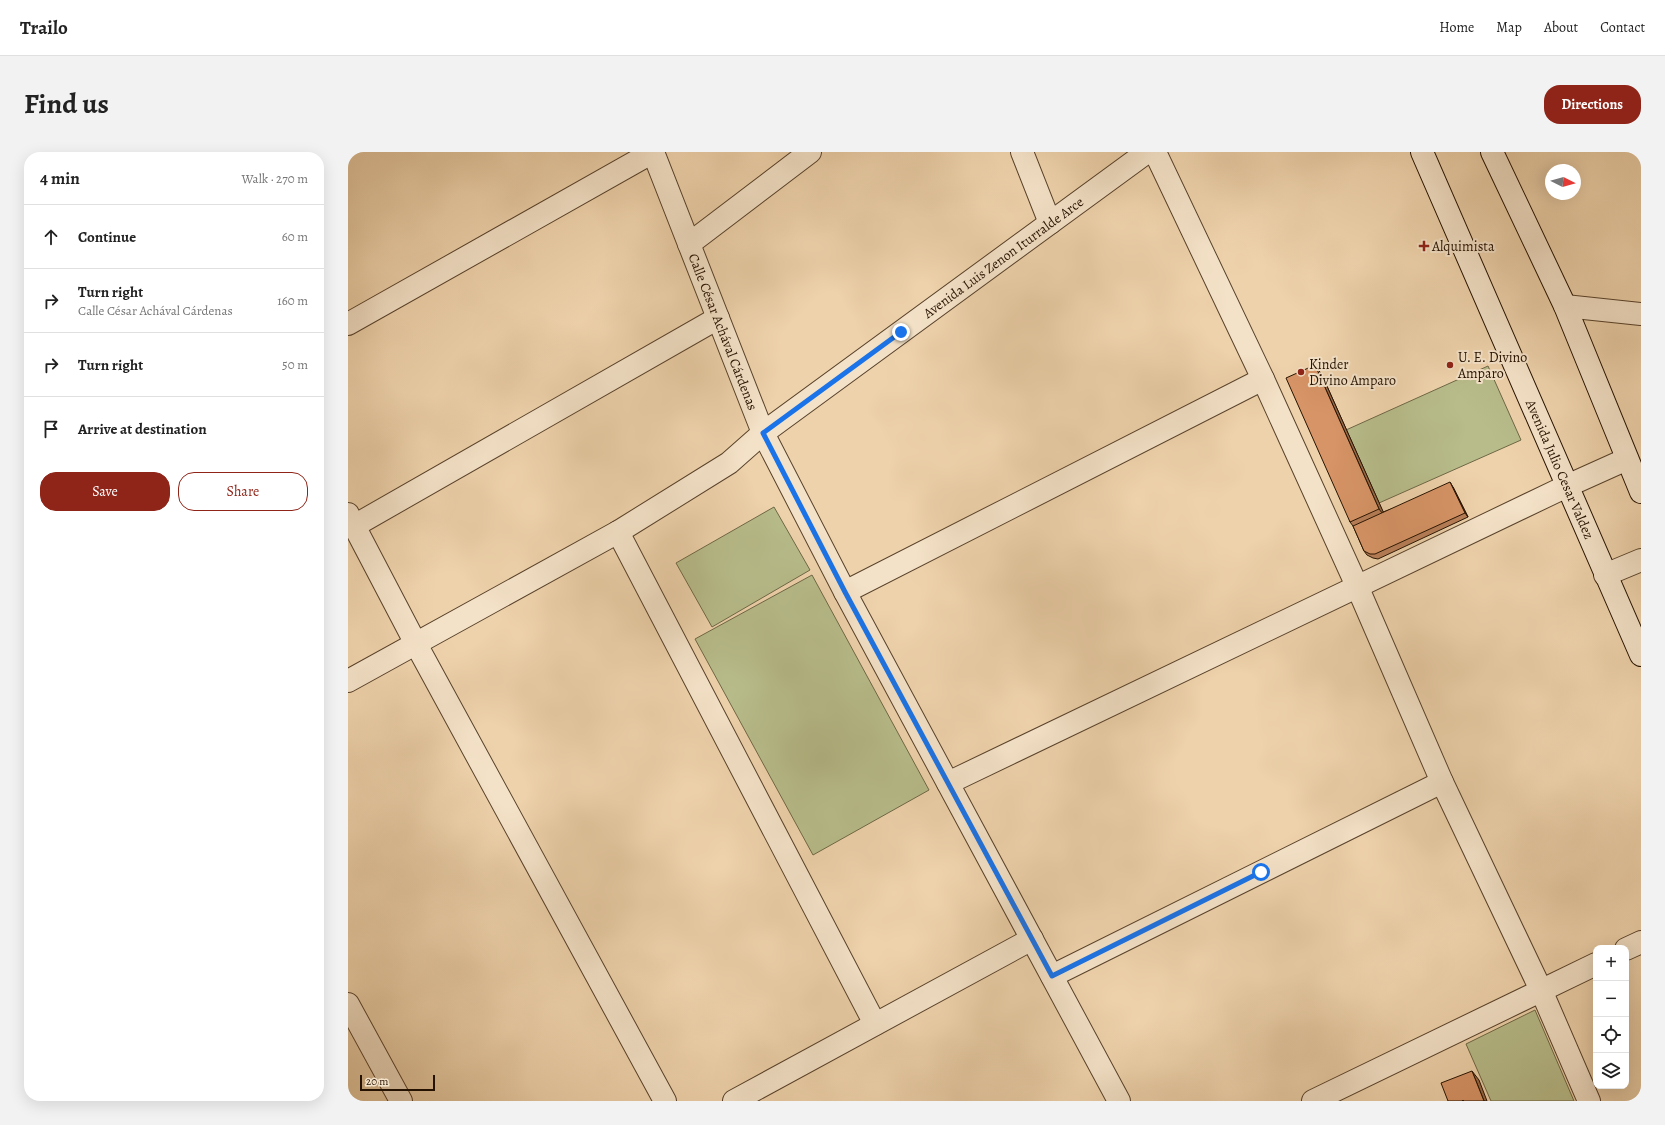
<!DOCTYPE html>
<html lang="en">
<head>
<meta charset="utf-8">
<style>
  :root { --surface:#fff; --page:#f2f2f2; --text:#222; --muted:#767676; --line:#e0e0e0; --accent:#8f2418 }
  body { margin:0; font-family:Alegreya,serif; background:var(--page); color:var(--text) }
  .controls { position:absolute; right:12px; bottom:12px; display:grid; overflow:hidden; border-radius:8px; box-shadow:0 4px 16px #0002 }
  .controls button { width:36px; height:36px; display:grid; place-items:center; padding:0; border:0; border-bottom:1px solid var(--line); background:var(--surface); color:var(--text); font:20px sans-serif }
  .compass { position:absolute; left:1197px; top:12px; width:36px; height:36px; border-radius:50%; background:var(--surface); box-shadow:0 4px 16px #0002; rotate:96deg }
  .scale { position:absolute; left:12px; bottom:10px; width:75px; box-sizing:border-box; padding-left:4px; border:2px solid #261200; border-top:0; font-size:11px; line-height:14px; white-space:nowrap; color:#261200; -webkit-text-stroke:3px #f4e2c8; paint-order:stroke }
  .stop { position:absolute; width:12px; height:12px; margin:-9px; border:3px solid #1a73e8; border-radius:50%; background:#fff }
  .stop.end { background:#1a73e8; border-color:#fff; box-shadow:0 1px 4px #0008 }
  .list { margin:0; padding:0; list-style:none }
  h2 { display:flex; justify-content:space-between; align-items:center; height:52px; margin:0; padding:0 16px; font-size:17px }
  h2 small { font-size:13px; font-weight:400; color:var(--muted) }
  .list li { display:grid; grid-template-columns:26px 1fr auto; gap:12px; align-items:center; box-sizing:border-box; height:64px; padding:0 16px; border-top:1px solid var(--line) }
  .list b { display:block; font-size:15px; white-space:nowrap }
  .list p { margin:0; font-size:13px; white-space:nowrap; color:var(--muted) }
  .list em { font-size:13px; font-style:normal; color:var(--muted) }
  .actions { display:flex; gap:8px; padding:12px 16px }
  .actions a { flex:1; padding:9px 0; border:1px solid var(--accent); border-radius:16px; text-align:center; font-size:14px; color:var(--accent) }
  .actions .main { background:var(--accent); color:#fff }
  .icon { flex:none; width:22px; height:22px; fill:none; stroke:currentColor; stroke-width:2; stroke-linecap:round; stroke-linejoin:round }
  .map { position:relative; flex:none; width:1293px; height:949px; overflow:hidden; border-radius:16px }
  header { display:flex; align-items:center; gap:24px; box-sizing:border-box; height:56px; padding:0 20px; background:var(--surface); border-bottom:1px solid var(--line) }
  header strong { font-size:19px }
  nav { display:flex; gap:22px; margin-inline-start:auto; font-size:14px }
  .intro { display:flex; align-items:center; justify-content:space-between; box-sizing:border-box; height:96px; padding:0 24px }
  h1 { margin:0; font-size:28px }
  .button { padding:10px 18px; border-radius:16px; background:var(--accent); color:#fff; font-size:14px; font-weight:700 }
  main { display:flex; gap:24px; padding:0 24px }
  aside { flex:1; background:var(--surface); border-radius:16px; box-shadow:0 4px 16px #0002 }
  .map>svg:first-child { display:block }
</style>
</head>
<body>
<header>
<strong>Trailo</strong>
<nav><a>Home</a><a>Map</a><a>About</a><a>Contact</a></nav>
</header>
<div class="intro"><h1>Find us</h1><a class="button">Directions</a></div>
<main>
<aside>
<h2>4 min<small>Walk · 270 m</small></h2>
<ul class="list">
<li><svg class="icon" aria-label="ahead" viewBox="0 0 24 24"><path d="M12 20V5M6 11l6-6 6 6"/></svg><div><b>Continue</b></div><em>60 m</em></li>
<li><svg class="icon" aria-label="right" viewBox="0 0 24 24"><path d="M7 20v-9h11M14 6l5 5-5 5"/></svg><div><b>Turn right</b><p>Calle César Achával Cárdenas</p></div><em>160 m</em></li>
<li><svg class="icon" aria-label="right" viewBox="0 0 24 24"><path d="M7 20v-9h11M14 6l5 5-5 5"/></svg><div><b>Turn right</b></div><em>50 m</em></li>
<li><svg class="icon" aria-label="arrive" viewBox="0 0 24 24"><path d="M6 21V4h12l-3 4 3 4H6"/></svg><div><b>Arrive at destination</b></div></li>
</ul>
<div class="actions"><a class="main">Save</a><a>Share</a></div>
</aside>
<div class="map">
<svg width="1293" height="949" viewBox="0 0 1293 949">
  <rect width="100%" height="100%" fill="#eed2ab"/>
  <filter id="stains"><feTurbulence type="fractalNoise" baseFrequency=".005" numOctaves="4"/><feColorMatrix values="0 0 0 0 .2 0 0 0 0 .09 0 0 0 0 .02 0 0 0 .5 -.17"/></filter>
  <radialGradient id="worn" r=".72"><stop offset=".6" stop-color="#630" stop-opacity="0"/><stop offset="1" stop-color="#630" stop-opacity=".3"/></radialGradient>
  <path fill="#b7bc8a" stroke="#6e6745" d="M 1140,214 L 1173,288 L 1031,351 L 998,278 Z
    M 426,355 L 462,418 L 364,475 L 328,411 Z
    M 464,423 L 581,638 L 465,703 L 347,487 Z
    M 1187,858 L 1226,949 L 1143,949 L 1118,892 Z"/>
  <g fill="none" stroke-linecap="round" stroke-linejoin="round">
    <g stroke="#58422b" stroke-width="24">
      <g id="street">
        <path id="s1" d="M 305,0 L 415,281 L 497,440 L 771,949"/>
        <path d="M 674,0 L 702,71"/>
        <path d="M 807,0 L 915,227 L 1009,434 L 1094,630 L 1193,838 L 1241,949"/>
        <path d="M 341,92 L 462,0"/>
        <path d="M 1217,154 L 1293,162"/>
        <path d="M 0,172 L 305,0"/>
        <path d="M 0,362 L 68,492 L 317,949"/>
        <path d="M 6,374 L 370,166"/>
        <path d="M 270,380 L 527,872"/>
        <path d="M 1257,423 L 1293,408"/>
        <path d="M 497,440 L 915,227"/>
        <path id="s2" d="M 0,529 L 270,380 L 381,311 L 415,281 L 799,0"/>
        <path d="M 600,631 L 1219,334 L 1279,307"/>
        <path d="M 1278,797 L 1293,790"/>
        <path d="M 704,824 L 1094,630"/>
        <path d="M 0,852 L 53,949"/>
        <path d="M 386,949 L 684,787"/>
        <path d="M 965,949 L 1248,812"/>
      </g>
    </g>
    <g stroke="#261200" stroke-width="24">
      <g id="secondary">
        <path id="s3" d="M 1074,0 L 1293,503"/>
        <path d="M 1144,0 L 1217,154 L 1293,340"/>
      </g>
    </g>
    <use href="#street" stroke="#f4e2c8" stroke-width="22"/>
    <use href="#secondary" stroke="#f4e2c8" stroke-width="22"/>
  </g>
  <path fill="#b97f58" stroke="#261200" d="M 967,213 L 974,223 L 1035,360 L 1105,335 L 1120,365 L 1030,407 L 1025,406 L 1019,403 L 1016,399 L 1005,374 L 1002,370 Z"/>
  <path fill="#966847" stroke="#261200" d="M 967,213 L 974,223 L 1038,366 L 1031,357 Z
    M 1102,330 L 1105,335 L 1120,365 L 1117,361 Z
    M 1124,919 L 1131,928 L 1139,949 L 1136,949 Z"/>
  <path fill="#d79466" stroke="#261200" d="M 967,213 L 1031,357 L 1002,370 L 938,226 Z
    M 1102,330 L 1117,361 L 1027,402 L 1022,402 L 1016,399 L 1005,374 Z
    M 1124,919 L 1136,949 L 1116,949 L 1115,948 L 1114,949 L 1100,949 L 1093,931 Z"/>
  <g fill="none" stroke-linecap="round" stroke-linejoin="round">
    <path stroke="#1a73e8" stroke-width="5" d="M 553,180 L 415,281 L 497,440 L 704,824 L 913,720"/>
  </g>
  <g fill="#8f2418" stroke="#f4e2c8" stroke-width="1.5">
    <path d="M1074 88h4v4h4v4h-4v4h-4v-4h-4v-4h4z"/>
    <circle cx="1102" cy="213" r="4"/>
    <circle cx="953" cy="220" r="4"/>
  </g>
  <g text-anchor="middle" stroke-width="4" stroke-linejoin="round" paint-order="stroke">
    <g font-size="14" fill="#261200" stroke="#f4e2c8" text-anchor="start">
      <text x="1084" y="99">Alquimista</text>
      <text x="1110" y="210">U. E. Divino<tspan x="1110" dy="16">Amparo</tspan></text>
      <text x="961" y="217">Kinder<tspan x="961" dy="16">Divino Amparo</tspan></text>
    </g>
    <g font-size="14" fill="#261200" stroke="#f4e2c8">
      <text dy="5" stroke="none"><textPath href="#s2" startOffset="782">Avenida Luis Zenon Iturralde Arce</textPath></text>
      <text dy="5" stroke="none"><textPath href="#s1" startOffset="193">Calle César Achával Cárdenas</textPath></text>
      <text dy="5" stroke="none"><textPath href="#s3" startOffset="346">Avenida Julio Cesar Valdez</textPath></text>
    </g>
  </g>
  <rect width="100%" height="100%" filter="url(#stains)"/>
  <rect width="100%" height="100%" fill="url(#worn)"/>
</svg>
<div class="controls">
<button>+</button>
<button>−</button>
<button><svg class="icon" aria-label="locate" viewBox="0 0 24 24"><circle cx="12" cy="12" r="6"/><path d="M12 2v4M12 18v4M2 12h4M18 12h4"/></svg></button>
<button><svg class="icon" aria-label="layers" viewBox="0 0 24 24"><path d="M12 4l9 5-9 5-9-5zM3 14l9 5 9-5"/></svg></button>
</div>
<svg class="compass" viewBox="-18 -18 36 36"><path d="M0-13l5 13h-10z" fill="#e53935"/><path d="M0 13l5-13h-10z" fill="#767676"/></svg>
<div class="scale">20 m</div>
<div class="stop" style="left:913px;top:720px"></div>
<div class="stop end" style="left:553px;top:180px"></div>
</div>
</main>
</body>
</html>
